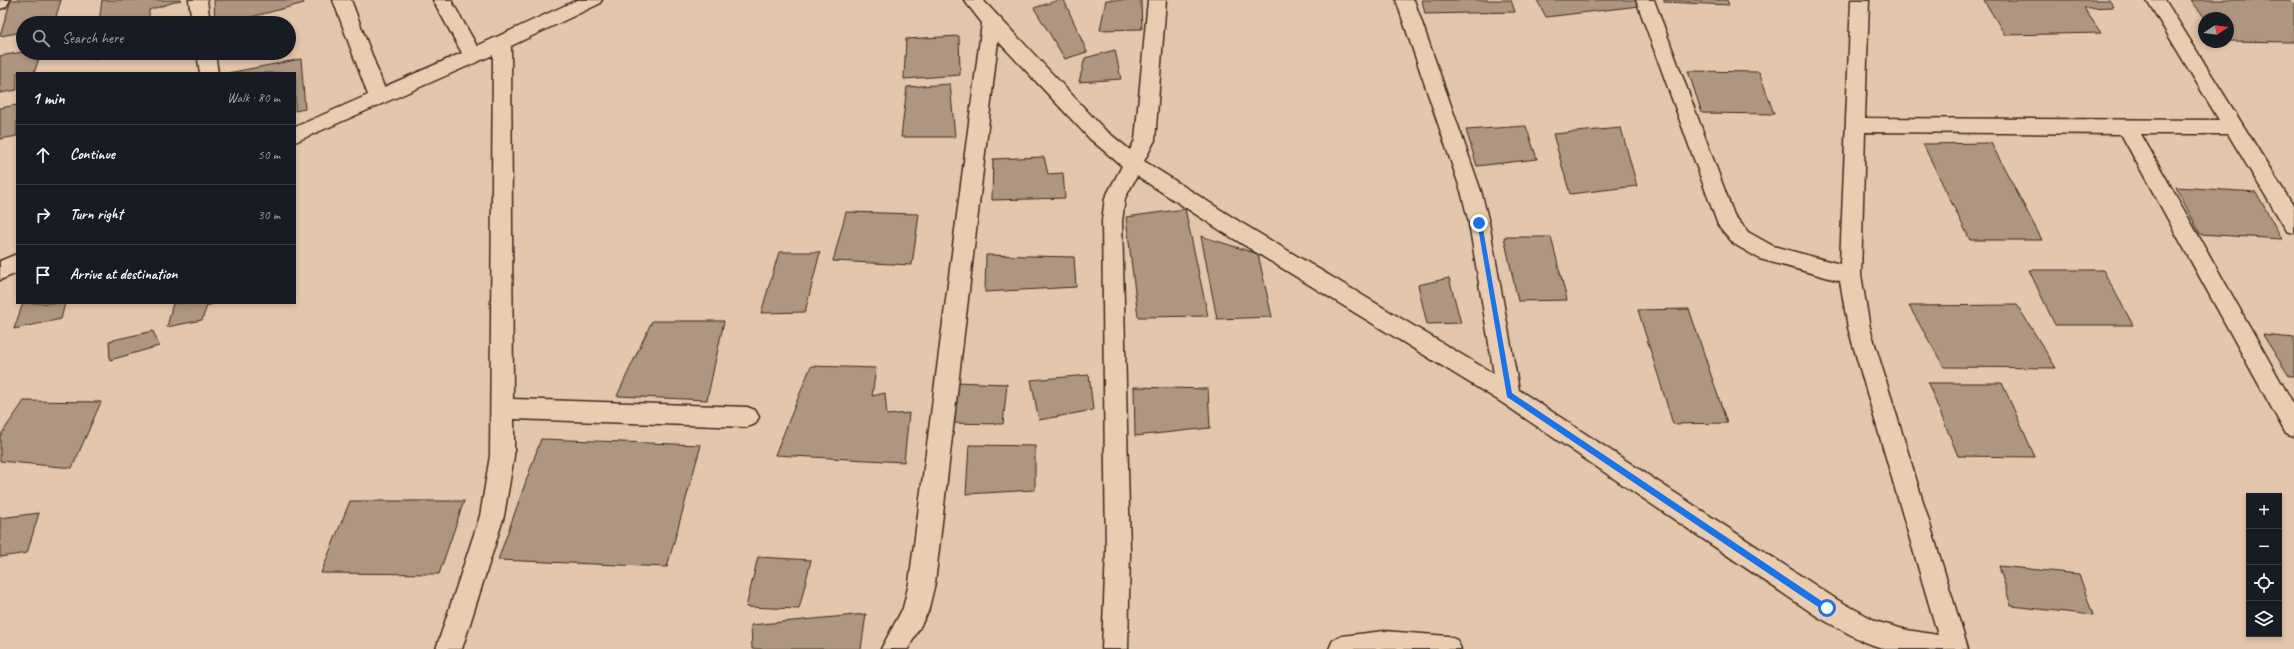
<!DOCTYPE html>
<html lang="en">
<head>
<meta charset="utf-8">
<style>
  :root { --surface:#171b24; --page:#242831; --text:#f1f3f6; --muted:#9ea1a6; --line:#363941 }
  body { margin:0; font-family:Caveat,sans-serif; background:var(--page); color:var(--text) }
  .controls { position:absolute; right:12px; bottom:12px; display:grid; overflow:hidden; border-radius:0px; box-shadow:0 2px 6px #0003 }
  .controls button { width:36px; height:36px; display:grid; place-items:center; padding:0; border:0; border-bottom:1px solid var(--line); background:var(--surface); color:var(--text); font:20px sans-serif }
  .compass { position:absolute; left:2198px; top:12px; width:36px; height:36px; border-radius:50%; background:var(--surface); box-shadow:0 2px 6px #0003; rotate:77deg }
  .stop { position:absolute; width:12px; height:12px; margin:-9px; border:3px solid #1a73e8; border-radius:50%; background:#fff }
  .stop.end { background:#1a73e8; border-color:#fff; box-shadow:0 1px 4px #0008 }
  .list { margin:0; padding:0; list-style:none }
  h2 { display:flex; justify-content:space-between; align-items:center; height:52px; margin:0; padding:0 16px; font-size:17px }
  h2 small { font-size:13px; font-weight:400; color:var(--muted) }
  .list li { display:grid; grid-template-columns:26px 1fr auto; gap:12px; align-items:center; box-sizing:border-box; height:60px; padding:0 16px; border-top:1px solid var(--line) }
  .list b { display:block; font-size:15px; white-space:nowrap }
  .list em { font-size:13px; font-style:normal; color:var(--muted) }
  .icon { flex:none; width:22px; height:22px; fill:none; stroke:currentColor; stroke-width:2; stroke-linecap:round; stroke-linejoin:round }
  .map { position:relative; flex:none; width:2294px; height:649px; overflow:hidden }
  .search { position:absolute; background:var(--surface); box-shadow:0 2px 6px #0003; left:16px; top:16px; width:280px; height:44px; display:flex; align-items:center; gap:10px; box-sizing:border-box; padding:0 14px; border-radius:22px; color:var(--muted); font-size:15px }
  .panel { position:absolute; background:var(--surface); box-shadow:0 2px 6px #0003; left:16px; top:72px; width:280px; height:232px; border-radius:0px }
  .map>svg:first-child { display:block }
</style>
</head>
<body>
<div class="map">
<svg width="2294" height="649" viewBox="0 0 2294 649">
  <rect width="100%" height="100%" fill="#e3c6ab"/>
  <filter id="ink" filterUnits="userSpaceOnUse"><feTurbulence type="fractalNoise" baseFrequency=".025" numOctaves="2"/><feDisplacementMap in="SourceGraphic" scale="8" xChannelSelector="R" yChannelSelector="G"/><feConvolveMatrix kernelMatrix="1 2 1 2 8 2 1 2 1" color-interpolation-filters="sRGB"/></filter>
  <g filter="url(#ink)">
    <path fill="#af9680" stroke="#3b2a1e" d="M 11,0 L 61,0 L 54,23 L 23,23 L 23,32 L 0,36 Z
      M 102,0 L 181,0 L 149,10 L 149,23 L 99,23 Z
      M 214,0 L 303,0 L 304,3 L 229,23 L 215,23 Z
      M 1059,0 L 1064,0 L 1087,52 L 1065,59 L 1034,8 Z
      M 1106,0 L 1141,0 L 1142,29 L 1100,30 Z
      M 1422,0 L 1511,0 L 1515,12 L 1425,14 Z
      M 1537,0 L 1637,0 L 1639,6 L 1546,17 Z
      M 1664,0 L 1727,0 L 1729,5 L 1664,2 Z
      M 1984,0 L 2109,0 L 2114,7 L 2084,8 L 2101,33 L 2005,35 Z
      M 2191,0 L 2291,0 L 2294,3 L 2294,42 L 2228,41 L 2228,18 L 2205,18 Z
      M 959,36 L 960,75 L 904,79 L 906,39 Z
      M 1115,50 L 1121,79 L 1079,82 L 1085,58 Z
      M 23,52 L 41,53 L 34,73 L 17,73 L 17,90 L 0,93 L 0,56 Z
      M 95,53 L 118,53 L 94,59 Z
      M 301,59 L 305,109 L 295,111 L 295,73 L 228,73 Z
      M 1688,71 L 1759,72 L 1774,114 L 1702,113 Z
      M 950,84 L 955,137 L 901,137 L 907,87 Z
      M 17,105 L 17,136 L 0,139 L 0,108 Z
      M 1526,126 L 1537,159 L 1477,166 L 1466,130 Z
      M 1621,128 L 1637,186 L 1570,194 L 1553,134 Z
      M 1991,143 L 2042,240 L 1970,240 L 1923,144 Z
      M 1044,157 L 1048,174 L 1063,173 L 1065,198 L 992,200 L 993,159 Z
      M 2176,187 L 2256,192 L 2282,239 L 2200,234 Z
      M 1185,209 L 1208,316 L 1138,317 L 1126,217 Z
      M 846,212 L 919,214 L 912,265 L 833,261 Z
      M 1201,236 L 1258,254 L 1272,317 L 1217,319 Z
      M 1504,237 L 1551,237 L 1567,300 L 1518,301 Z
      M 779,252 L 820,252 L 805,312 L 761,313 Z
      M 986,255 L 1074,257 L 1076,287 L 985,292 Z
      M 2029,270 L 2103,270 L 2133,325 L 2055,325 Z
      M 1449,278 L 1461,323 L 1427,324 L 1418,285 Z
      M 23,303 L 65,303 L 61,319 L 14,329 Z
      M 173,303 L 216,303 L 207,306 L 202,320 L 167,327 Z
      M 2017,305 L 2056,368 L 1944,367 L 1909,306 Z
      M 1689,309 L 1727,423 L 1673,424 L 1638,310 Z
      M 652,321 L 724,321 L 707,400 L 617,396 Z
      M 153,331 L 159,346 L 110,360 L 109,341 Z
      M 2263,335 L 2294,338 L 2294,376 L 2289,376 Z
      M 811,366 L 876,368 L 872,396 L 885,393 L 887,415 L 909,413 L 904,462 L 775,455 Z
      M 1089,375 L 1093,410 L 1039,420 L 1031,380 Z
      M 955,382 L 1007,384 L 1003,424 L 949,423 Z
      M 1928,383 L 2002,383 L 2035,457 L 1958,456 Z
      M 1134,387 L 1208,389 L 1210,428 L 1135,436 Z
      M 24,401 L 101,402 L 72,468 L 0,461 L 0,436 Z
      M 541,439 L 701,445 L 667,567 L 498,560 Z
      M 969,445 L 1035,446 L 1035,490 L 966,494 Z
      M 350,501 L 464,501 L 439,574 L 321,573 Z
      M 39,513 L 27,553 L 0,557 L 0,518 Z
      M 758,557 L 811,560 L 799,609 L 746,607 Z
      M 1999,566 L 2079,574 L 2093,615 L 2011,606 Z
      M 866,614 L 861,649 L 752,649 L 751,625 Z"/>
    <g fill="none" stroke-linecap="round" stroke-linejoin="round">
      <g stroke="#3b2a1e" stroke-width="3">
        <path id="minor" d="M 0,0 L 10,0 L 6,7 L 0,9 Z
          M 189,0 L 207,0 L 210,23 L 192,23 Z
          M 333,0 L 351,0 L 384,87 L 462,53 L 433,0 L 451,0 L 477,46 L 577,0 L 602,0 L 599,4 L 511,46 L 513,399 L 747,407 L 755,410 L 759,417 L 755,424 L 747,427 L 514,419 L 514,456 L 504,516 L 462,649 L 436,649 L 480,516 L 490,456 L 493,55 L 295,142 L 295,127 L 368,95 Z
          M 964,0 L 983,0 L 1104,129 L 1130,150 L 1135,140 L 1148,0 L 1166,0 L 1155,140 L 1144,161 L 1240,222 L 1494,374 L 1469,223 L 1461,191 L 1396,0 L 1414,0 L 1481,191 L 1489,223 L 1519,390 L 1836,599 L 1878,622 L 1907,630 L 1938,635 L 1848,328 L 1840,281 L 1760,259 L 1734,244 L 1718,225 L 1636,0 L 1654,0 L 1734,215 L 1748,232 L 1773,246 L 1840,264 L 1851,0 L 1869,0 L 1865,118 L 2219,120 L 2147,0 L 2165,0 L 2294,207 L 2294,233 L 2287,231 L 2228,134 L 2141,134 L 2294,405 L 2294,437 L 2286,434 L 2121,134 L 1865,132 L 1861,275 L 1870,328 L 1968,649 L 1885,649 L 1864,642 L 1818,617 L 1501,402 L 1226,234 L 1137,176 L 1125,198 L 1122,221 L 1130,551 L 1128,649 L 1102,649 L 1106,551 L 1102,221 L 1105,198 L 1122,166 L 1090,139 L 998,41 L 935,583 L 928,612 L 908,649 L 881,649 L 903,608 L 909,583 L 982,23 Z
          M 197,53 L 215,53 L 218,73 L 200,73 Z
          M 17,254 L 17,273 L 0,280 L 0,261 Z
          M 1384,631 L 1448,636 L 1457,640 L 1461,649 L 1329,649 L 1333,640 L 1342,636 Z"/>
      </g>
      <use href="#minor" fill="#eacdb1" fill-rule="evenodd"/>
    </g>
  </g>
  <path fill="#1a73e8" d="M 1477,221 L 1482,223 L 1512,393 L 1829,606 L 1829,611 L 1824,611 L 1507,397 Z"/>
</svg>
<div class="controls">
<button>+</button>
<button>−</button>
<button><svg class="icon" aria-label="locate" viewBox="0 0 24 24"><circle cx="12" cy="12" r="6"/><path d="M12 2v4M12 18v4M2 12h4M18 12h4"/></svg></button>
<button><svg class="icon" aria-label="layers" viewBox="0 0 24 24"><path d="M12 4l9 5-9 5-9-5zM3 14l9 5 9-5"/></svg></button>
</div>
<svg class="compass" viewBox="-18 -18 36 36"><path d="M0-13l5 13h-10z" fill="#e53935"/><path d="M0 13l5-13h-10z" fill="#9ea1a6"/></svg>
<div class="stop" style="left:1827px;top:608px"></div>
<div class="stop end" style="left:1479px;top:223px"></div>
<div class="search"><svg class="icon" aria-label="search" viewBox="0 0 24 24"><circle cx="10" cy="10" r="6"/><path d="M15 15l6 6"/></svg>Search here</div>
<section class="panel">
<h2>1 min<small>Walk · 80 m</small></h2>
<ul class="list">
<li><svg class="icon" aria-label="ahead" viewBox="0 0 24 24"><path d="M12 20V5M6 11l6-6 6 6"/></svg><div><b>Continue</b></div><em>50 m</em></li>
<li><svg class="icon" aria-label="right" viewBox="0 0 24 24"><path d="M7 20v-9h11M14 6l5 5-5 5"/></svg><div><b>Turn right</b></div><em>30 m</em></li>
<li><svg class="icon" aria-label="arrive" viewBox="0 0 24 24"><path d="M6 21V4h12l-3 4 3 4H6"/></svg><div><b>Arrive at destination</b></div></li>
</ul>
</section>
</div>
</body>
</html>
